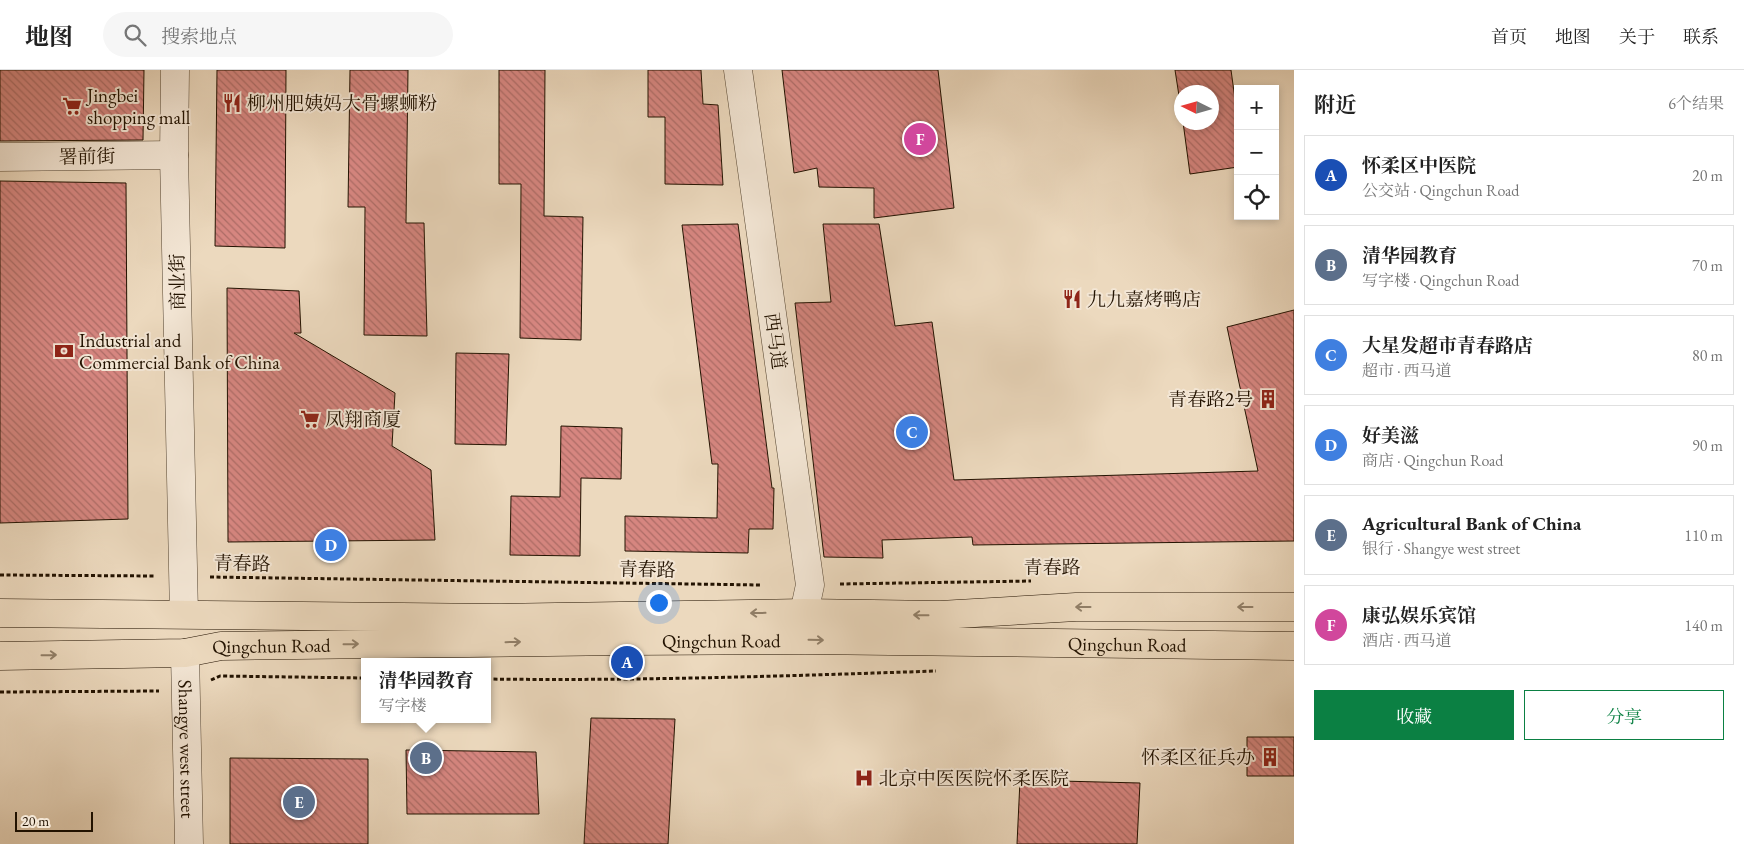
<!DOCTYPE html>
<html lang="zh">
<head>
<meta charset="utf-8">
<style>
  :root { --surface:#fff; --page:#f6f6f6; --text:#222; --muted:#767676; --line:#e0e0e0; --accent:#0b8043 }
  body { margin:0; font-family:"EB Garamond","Noto Serif SC",serif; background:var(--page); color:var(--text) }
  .controls { position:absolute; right:15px; top:15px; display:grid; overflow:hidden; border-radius:0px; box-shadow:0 2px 8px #0003 }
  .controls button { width:45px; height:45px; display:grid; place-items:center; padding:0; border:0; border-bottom:1px solid var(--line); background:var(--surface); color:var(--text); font:25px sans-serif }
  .compass { position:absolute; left:1174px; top:15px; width:45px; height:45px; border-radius:50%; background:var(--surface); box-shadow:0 2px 8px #0003; rotate:275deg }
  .scale { position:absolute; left:15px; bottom:12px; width:78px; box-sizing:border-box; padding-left:5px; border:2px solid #221200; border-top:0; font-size:14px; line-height:18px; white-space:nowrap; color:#221200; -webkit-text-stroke:4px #f3e6d5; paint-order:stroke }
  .you { position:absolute; left:658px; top:532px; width:18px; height:18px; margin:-12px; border:4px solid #fff; border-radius:50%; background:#1a73e8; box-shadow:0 0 0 8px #1a73e833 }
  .badge { display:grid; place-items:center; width:32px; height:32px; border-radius:50%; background:var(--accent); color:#fff; font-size:16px; font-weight:700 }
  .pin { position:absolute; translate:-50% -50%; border:2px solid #fff; box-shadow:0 1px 5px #0006 }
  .popup { position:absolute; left:361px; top:588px; width:130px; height:65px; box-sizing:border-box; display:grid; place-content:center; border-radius:0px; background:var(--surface); filter:drop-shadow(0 1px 4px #0005); font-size:16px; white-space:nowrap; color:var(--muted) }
  .popup b { font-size:19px; color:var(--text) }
  .popup::after { content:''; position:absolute; left:50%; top:100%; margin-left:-10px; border:10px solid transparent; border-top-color:var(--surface) }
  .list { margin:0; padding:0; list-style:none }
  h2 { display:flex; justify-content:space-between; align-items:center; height:65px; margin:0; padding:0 20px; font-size:21px }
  h2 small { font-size:16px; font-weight:400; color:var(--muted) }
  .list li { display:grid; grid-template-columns:32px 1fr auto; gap:15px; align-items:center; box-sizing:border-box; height:80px; margin:0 10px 10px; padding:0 10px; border:1px solid var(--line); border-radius:0px }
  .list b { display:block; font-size:19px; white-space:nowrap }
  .list p { margin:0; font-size:16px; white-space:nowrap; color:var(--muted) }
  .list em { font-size:16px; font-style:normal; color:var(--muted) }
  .actions { display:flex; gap:10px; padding:15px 20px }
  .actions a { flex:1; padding:11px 0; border:1px solid var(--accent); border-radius:0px; text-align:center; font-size:18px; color:var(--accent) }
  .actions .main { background:var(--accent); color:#fff }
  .icon { flex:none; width:28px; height:28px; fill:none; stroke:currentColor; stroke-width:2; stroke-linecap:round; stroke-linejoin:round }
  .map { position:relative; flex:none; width:1294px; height:774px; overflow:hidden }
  header { display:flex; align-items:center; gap:30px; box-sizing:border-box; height:70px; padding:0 25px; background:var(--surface); border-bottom:1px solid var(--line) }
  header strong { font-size:24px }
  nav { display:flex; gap:28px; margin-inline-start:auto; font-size:18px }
  .search { width:350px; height:45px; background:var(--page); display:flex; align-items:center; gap:12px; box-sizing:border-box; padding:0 18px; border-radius:28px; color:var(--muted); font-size:19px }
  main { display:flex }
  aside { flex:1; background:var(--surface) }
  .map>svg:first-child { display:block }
</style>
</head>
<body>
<header>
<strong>地图</strong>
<div class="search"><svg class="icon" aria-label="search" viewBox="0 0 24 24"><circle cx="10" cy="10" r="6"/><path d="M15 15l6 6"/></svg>搜索地点</div>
<nav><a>首页</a><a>地图</a><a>关于</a><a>联系</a></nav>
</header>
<main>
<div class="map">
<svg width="1294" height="774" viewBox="0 0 1294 774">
  <defs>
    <pattern id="building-back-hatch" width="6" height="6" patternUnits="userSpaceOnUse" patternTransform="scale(1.25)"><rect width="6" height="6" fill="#d68680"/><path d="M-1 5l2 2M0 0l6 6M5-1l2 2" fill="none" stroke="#ad6c66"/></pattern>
  </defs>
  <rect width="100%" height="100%" fill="#ecd9be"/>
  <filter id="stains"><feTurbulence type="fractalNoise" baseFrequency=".004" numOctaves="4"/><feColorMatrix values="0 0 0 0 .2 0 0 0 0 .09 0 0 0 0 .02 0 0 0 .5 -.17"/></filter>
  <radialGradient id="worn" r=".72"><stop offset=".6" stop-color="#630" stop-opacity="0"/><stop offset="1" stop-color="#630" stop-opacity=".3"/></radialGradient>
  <path fill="url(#building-back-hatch)" stroke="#221200" d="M 0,0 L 144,0 L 143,70 L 0,71 Z
    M 217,0 L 286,0 L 285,178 L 215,176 Z
    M 350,0 L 408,0 L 406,153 L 424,153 L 427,266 L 364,265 L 365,137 L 348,137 Z
    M 499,0 L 545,0 L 544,146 L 583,147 L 581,270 L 520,268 L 521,114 L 499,114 Z
    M 648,0 L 701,0 L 703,34 L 718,35 L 723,115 L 665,114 L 665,47 L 648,47 Z
    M 782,0 L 938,0 L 954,138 L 874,148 L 874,118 L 819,117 L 817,98 L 794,103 Z
    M 1175,0 L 1231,0 L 1238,51 L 1238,97 L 1190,104 L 1183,52 L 1212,52 L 1212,22 L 1182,22 L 1182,45 Z
    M 0,111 L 126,113 L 128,449 L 0,453 Z
    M 738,154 L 772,418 L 774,418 L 773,459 L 749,459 L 748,483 L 625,481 L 625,446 L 717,448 L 718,394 L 712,394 L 682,155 Z
    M 823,154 L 879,154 L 895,256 L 932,252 L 954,410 L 1258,401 L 1227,257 L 1294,240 L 1294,471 L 973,475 L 972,467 L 882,470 L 883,488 L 824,487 L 795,233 L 831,232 Z
    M 227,218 L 299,221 L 301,263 L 294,263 L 395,323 L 392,376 L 431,400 L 435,470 L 228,472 Z
    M 456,283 L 509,284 L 506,375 L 455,374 Z
    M 561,356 L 622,358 L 621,409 L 581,408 L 580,486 L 510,485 L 511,426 L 560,427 Z
    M 591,648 L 675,649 L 668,774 L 584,774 Z
    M 1247,667 L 1294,667 L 1294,706 L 1247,706 Z
    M 406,680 L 536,682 L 539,744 L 407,744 Z
    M 230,688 L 368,689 L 368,774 L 230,774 Z
    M 1020,710 L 1140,713 L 1137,774 L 1017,774 Z"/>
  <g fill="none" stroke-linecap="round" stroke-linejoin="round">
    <g stroke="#544430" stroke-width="29">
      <g id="minor">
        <path d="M 175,0 L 174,85 L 184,544"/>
        <path d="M 738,0 L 810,515 L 804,543"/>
        <path d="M 0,87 L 174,85"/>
        <path id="s1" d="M 185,583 L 189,774"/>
      </g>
    </g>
    <g stroke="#221200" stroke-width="29">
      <g id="major">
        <path d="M 0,543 L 500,548 L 804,543 L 940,545 L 1076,537 L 1294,537"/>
        <path id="s2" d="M 0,586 L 185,583 L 221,576 L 627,571 L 805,570 L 1294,576"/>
      </g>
    </g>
    <path stroke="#221200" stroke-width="3" stroke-dasharray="4 2.5" stroke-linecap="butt" d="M 0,505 L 156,506
      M 210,507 L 761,515
      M 840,514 L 1031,511
      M 487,609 C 637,611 787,606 936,601
      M 211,610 L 220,606 L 365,608
      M 0,622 L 159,621"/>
    <use href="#minor" stroke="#f3e6d5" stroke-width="28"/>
    <use href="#major" stroke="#ecd9be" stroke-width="28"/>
  </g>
  <defs><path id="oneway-shaft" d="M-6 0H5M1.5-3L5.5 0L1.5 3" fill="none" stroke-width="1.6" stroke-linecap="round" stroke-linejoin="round" transform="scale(1.25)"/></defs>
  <g stroke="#917f68">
    <use href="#oneway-shaft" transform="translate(1083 537) rotate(180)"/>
    <use href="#oneway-shaft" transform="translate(1245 537) rotate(180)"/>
    <use href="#oneway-shaft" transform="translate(758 543) rotate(179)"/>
    <use href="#oneway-shaft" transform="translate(921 545) rotate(-179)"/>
    <use href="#oneway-shaft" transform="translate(816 570) rotate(1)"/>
    <use href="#oneway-shaft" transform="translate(513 572) rotate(-1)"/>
    <use href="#oneway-shaft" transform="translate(351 574) rotate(-1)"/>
    <use href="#oneway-shaft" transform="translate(49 585) rotate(-1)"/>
  </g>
  <defs>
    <g id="restaurant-bare" transform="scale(1.5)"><path d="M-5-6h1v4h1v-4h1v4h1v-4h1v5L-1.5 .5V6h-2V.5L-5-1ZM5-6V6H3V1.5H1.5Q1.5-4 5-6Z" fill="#8f2418" stroke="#f3e6d5" stroke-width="2.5" paint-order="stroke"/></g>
    <g id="supermarket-bare" transform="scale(1.5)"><path d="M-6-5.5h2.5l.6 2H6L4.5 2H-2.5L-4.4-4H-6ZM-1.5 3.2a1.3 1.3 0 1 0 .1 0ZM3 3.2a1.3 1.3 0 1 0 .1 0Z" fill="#8f2418" stroke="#f3e6d5" stroke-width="2.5" paint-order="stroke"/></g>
    <g id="bank-bare" transform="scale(1.5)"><path d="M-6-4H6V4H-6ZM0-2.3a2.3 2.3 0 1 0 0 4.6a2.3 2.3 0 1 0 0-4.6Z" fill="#8f2418" stroke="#f3e6d5" stroke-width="2.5" paint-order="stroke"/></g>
    <g id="building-bare" transform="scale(1.5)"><path d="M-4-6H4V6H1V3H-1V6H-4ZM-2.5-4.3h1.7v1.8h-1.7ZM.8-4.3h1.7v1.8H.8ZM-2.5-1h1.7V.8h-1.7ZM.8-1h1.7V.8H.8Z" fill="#8f2418" stroke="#f3e6d5" stroke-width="2.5" paint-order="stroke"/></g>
    <g id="hospital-bare" transform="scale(1.5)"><path d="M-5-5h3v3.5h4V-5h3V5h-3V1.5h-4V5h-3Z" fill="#8f2418" stroke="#f3e6d5" stroke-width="2.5" paint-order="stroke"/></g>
  </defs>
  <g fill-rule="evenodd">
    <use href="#restaurant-bare" x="232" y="33"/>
    <use href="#supermarket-bare" x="72" y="36"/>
    <use href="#restaurant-bare" x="1072" y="229"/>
    <use href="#bank-bare" x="64" y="281"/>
    <use href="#building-bare" x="1268" y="329"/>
    <use href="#supermarket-bare" x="310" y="349"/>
    <use href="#building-bare" x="1270" y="687"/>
    <use href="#hospital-bare" x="864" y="708"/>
  </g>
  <g text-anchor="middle" stroke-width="4" stroke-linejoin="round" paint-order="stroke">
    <g font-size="19" fill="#221200" stroke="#f3e6d5" text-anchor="start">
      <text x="87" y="32">Jingbei<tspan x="87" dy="22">shopping mall</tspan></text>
      <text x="247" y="40">柳州肥姨妈大骨螺蛳粉</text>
      <text x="1087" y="236">九九嘉烤鸭店</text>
      <text x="79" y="277">Industrial and<tspan x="79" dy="22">Commercial Bank of China</tspan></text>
      <text x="1253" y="336" text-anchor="end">青春路2号</text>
      <text x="325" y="356">凤翔商厦</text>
      <text x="1255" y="694" text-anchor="end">怀柔区征兵办</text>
      <text x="879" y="715">北京中医医院怀柔医院</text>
    </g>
    <g font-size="19" fill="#221200" stroke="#f3e6d5">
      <text transform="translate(87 86) rotate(-1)" y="7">署前街</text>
      <text transform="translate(177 212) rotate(-91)" y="7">商业街</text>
      <text transform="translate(776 271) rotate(82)" y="7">西马道</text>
      <text transform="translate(242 493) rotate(1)" y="7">青春路</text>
      <text x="1052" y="504">青春路</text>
      <text transform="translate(647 499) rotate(1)" y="7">青春路</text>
      <text dy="7" stroke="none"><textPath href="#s2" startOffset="722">Qingchun Road</textPath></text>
      <text dy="7" stroke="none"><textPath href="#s2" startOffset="1128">Qingchun Road</textPath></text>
      <text dy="7" stroke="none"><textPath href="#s2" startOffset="272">Qingchun Road</textPath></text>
      <text dy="7" stroke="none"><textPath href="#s1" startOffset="96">Shangye west street</textPath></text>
    </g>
  </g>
  <rect width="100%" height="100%" filter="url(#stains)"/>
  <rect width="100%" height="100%" fill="url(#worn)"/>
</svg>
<div class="controls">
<button>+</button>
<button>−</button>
<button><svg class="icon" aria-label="locate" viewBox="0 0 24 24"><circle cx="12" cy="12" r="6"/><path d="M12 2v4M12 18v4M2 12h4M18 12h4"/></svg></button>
</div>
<svg class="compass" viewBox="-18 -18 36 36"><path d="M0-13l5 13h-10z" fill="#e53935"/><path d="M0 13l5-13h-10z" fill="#767676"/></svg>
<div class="scale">20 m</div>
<div class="you"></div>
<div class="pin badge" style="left:627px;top:592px;background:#1a4fb4">A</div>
<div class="pin badge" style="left:426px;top:688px;background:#5c6f8a">B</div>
<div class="popup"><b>清华园教育</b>写字楼</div>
<div class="pin badge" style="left:912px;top:362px;background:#3f7fe0">C</div>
<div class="pin badge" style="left:331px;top:475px;background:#3f7fe0">D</div>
<div class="pin badge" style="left:299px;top:732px;background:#5c6f8a">E</div>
<div class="pin badge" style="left:920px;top:69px;background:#d1479c">F</div>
</div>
<aside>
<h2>附近<small>6个结果</small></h2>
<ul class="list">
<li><span class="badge" style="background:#1a4fb4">A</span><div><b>怀柔区中医院</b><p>公交站 · Qingchun Road</p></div><em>20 m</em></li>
<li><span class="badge" style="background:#5c6f8a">B</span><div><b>清华园教育</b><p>写字楼 · Qingchun Road</p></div><em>70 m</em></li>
<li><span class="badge" style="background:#3f7fe0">C</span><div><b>大星发超市青春路店</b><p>超市 · 西马道</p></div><em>80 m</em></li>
<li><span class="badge" style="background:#3f7fe0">D</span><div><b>好美滋</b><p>商店 · Qingchun Road</p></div><em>90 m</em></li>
<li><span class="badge" style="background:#5c6f8a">E</span><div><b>Agricultural Bank of China</b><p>银行 · Shangye west street</p></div><em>110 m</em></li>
<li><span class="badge" style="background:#d1479c">F</span><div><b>康弘娱乐宾馆</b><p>酒店 · 西马道</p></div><em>140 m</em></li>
</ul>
<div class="actions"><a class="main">收藏</a><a>分享</a></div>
</aside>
</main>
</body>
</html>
